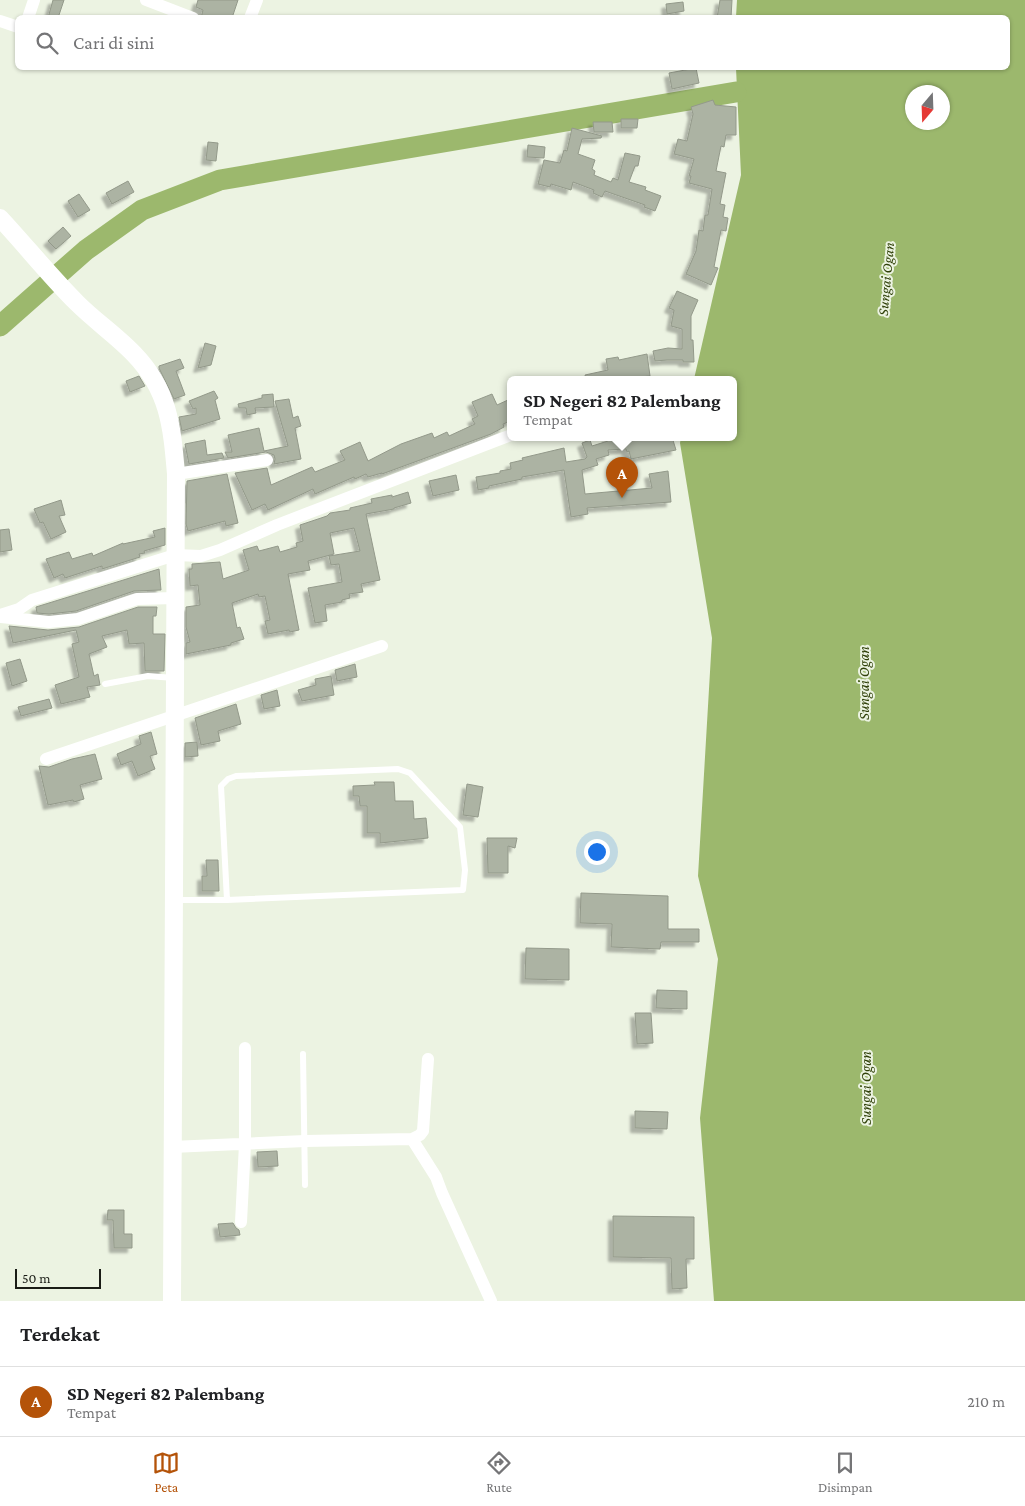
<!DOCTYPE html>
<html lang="id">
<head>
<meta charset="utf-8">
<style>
  :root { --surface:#fff; --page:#f6f6f6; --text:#202124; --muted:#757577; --line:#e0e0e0; --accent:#b45309 }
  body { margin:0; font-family:"Crimson Pro",serif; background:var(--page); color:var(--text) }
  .compass { position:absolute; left:905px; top:85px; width:45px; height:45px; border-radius:50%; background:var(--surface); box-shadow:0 1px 4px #0004; rotate:199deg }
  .scale { position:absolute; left:15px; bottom:12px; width:86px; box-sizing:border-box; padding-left:5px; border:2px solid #1a1c16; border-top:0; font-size:14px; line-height:18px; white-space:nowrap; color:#1a1c16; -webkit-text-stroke:4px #ecf3e2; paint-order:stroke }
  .you { position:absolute; left:596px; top:851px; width:18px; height:18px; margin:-12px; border:4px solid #fff; border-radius:50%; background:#1a73e8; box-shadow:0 0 0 8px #1a73e833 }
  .badge { display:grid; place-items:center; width:32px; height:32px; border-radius:50%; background:var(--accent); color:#fff; font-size:16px; font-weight:700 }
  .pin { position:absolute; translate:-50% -41px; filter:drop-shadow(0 1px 2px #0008) }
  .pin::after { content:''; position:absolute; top:26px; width:18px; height:15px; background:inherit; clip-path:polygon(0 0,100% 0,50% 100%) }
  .popup { position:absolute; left:507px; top:376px; width:230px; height:65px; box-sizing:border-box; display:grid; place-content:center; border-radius:8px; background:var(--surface); filter:drop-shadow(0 1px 4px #0005); font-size:16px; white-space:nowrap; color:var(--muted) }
  .popup b { font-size:19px; color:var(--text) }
  .popup::after { content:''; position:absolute; left:50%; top:100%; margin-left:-10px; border:10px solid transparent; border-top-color:var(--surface) }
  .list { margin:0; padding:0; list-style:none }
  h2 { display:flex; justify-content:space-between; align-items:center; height:65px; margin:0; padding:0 20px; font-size:21px }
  h2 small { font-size:16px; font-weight:400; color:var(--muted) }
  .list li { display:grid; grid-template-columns:32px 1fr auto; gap:15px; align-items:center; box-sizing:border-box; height:70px; padding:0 20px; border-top:1px solid var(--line) }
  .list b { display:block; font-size:19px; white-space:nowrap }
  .list p { margin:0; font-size:16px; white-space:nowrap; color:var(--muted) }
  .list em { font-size:16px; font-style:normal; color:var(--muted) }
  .icon { flex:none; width:28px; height:28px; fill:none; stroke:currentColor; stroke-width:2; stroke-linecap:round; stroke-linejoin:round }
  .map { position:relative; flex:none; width:1025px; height:1301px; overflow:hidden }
  .search { position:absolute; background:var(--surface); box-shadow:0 1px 4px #0004; left:15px; right:15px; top:15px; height:55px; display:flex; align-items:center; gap:12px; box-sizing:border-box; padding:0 18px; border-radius:8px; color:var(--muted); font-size:19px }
  .sheet { height:135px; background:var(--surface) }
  nav { display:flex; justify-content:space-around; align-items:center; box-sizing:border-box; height:70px; border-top:1px solid var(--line); background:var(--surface); font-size:14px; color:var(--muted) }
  nav a { display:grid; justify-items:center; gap:2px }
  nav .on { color:var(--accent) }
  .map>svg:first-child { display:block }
</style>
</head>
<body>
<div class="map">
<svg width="1025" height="1301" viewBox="0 0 1025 1301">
  <defs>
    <filter id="shadow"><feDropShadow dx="-4.5" dy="4.5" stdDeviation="1" flood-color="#0004"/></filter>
  </defs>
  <rect width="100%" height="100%" fill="#ecf3e2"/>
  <path fill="#9cb86d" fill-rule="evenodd" d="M 737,0 L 1025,0 L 1025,1301 L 714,1301 L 700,1118 L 718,959 L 698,876 L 712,638 L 680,443 L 681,437 L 733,437 L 733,379 L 694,379 L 741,175 L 736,68 L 1008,68 L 1008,18 L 736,17 ZM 912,92 L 942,92 L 942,122 L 912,122 Z"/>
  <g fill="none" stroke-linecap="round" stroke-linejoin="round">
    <path stroke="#9cb86d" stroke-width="21" d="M 0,326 L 86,250 L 142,210 L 220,180 L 736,92"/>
  </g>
  <path fill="#acb3a3" stroke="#93998a" filter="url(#shadow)" d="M 53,0 L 64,0 L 58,18 L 48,18 Z
    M 198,0 L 238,0 L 232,18 L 201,18 L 203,10 L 196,7 Z
    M 720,0 L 732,0 L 731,18 L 717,18 Z
    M 683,2 L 684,11 L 667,14 L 666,4 Z
    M 696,68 L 699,83 L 672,89 L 669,73 Z
    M 713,100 L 715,105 L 736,107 L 736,135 L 726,135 L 724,147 L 721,146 L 716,171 L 726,173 L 720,204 L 725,205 L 723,217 L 728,218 L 726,231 L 721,230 L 714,267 L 718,268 L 711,285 L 686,274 L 696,251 L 699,230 L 703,231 L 705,215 L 708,215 L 712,189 L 689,183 L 691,176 L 689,176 L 694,159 L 674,154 L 678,139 L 687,141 L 693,114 L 691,107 Z
    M 621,119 L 638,119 L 637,128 L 621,128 Z
    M 593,122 L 612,122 L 613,132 L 594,132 Z
    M 572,128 L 602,136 L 601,138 L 582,139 L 578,154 L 595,160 L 592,169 L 595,171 L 594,175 L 611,182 L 613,178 L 618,180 L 625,153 L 640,156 L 638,166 L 635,166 L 629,182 L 646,187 L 645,190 L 661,196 L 655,211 L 644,207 L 645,205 L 605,191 L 602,197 L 593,193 L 594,190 L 573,182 L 571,190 L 551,184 L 550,187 L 538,184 L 544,160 L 560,163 L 564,150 L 567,151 Z
    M 208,142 L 218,143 L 216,161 L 206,160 Z
    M 528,145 L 545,147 L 544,158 L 527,157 Z
    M 128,181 L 134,192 L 112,204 L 106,193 Z
    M 79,194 L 90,210 L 78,217 L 68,201 Z
    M 63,227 L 71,236 L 56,249 L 48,241 Z
    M 677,291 L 698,300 L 691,316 L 691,340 L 693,340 L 694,362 L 683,362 L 683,360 L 667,360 L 655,361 L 653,351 L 668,348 L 682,349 L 682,329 L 671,326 L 674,310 L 669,308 Z
    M 205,343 L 216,346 L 211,365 L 198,368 Z
    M 647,354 L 650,376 L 621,379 L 586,379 L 585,375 L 608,370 L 606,359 L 618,357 L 619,360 Z
    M 180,359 L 184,368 L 176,371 L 185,395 L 174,399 L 159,368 L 159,366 Z
    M 139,376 L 145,386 L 130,392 L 126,381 Z
    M 214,391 L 218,398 L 215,400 L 220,419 L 182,431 L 179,417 L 196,414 L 196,408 L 193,409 L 189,401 Z
    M 273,394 L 274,407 L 255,408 L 256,413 L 247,415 L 246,408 L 239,408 L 238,404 L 262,398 L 262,395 Z
    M 492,394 L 497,405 L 508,400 L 511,406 L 511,421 L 503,424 L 504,427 L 491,434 L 382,474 L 382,473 L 368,477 L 366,474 L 355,479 L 354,477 L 315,494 L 313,489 L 268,510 L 265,504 L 252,510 L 235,473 L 267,468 L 271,485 L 312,467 L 315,472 L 345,460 L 340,451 L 360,442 L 368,461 L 401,444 L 432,433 L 434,438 L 447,432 L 449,436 L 475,424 L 472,419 L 478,416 L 472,402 Z
    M 289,399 L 293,418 L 298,416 L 301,426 L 295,428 L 301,459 L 274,464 L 275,459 L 274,455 L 266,452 L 228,458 L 225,452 L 232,452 L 228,435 L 259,428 L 264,451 L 288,446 L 275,401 Z
    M 607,437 L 618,437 L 619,441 L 632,437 L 672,437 L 676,450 L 631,459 L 629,451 L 627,452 L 626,449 L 608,450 L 609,455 L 596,459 L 598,465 L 582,470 L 585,494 L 652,488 L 649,474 L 668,471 L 671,502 L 587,508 L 588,514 L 571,517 L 564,470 L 522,477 L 522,479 L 489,486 L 489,488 L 478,490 L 476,477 L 500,473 L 500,471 L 511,469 L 510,463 L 523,460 L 522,458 L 564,448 L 566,462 L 585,459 L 587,457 L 582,443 L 590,440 L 592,446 L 608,441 Z
    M 205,440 L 207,455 L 222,453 L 224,458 L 189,464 L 185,444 Z
    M 227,474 L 238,523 L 226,526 L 225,521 L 188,531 L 186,524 L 187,481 Z
    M 456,475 L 459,490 L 433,496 L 429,481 Z
    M 408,492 L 411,503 L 394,508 L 394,509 L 366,514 L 380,580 L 361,584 L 363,592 L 349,594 L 350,598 L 342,600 L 342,602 L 325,605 L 327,621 L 315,623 L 308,588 L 342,582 L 339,564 L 331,565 L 329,556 L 360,551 L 354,528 L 330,533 L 334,554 L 308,561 L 310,570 L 288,574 L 299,630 L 290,632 L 289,630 L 268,634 L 265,621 L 270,620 L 265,596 L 259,597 L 258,594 L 232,603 L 237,628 L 240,627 L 244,639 L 231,643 L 231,645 L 186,654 L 186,643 L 190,642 L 186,627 L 186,607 L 200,605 L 198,585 L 190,586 L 189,569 L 192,569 L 192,564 L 220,562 L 223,579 L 249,570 L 243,550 L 257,546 L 259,551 L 278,546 L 280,552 L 297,547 L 296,543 L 303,541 L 300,525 L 327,516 L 330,513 L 350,510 L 350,508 L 372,503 L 371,499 L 392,495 L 392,497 Z
    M 61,500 L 65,515 L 59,516 L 66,532 L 51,539 L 43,522 L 40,523 L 34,509 Z
    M 165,528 L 165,545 L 144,551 L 145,553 L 139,554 L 140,557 L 102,569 L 102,566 L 65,578 L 63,574 L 54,578 L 46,559 L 69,552 L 72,559 L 92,553 L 93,556 L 123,543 L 123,544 L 155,537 L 153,531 Z
    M 9,529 L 12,550 L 0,552 L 0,530 Z
    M 159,569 L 161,590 L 134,591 L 76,611 L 49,614 L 37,613 L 36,607 Z
    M 138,607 L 157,607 L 156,616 L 153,616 L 153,634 L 165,634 L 164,671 L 145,671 L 144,643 L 129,644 L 127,630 L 102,636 L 107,647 L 89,654 L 94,676 L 98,674 L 100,685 L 87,687 L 90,697 L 61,704 L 55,685 L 79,677 L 72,644 L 79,642 L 76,630 L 13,643 L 9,626 L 48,630 L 79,627 Z
    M 20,659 L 27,681 L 12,686 L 6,663 Z
    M 355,664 L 357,677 L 337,681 L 335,670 Z
    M 331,676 L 334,695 L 302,701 L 298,690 L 316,685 L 315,679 Z
    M 277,690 L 280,706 L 264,709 L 261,695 Z
    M 49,699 L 52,708 L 21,716 L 18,707 Z
    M 236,704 L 241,724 L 218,731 L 220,741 L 201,745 L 195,718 Z
    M 151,732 L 157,754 L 150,756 L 155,769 L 138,776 L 132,761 L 121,765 L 117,754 L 141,744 L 139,736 Z
    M 197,742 L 198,756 L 185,757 L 185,743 Z
    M 95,754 L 102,779 L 80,785 L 84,799 L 74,802 L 73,800 L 48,805 L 39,766 L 49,767 L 72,759 Z
    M 374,782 L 394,782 L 395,801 L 413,801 L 414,819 L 426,818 L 428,838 L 380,843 L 380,833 L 367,833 L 367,806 L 360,806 L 359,796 L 353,796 L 353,786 L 375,785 Z
    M 467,784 L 483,787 L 478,817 L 463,815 Z
    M 487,838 L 517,838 L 515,848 L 508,846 L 508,873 L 488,873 Z
    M 206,860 L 218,860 L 219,891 L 202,891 L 202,876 L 207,876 Z
    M 581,893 L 668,896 L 668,929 L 699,929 L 699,942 L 661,942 L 660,949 L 611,947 L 612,924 L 580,923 Z
    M 526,948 L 569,949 L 569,980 L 525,979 Z
    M 657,990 L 687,991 L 687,1009 L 656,1008 Z
    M 635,1013 L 651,1013 L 653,1043 L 637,1044 Z
    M 635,1111 L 668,1112 L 667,1129 L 635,1128 Z
    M 277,1151 L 278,1166 L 258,1167 L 257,1152 Z
    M 108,1210 L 124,1210 L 124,1234 L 132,1234 L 132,1248 L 114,1248 L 113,1220 L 107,1220 Z
    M 613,1216 L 694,1217 L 694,1259 L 686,1259 L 687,1288 L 672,1289 L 671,1258 L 613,1257 Z
    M 233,1223 L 236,1228 L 239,1230 L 240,1235 L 220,1237 L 218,1224 Z"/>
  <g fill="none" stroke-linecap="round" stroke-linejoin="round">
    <path stroke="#fff" stroke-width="6" d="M 105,684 L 148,676 L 174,678
      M 174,900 L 227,900 L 463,890 L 465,870 L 460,827 L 410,773 L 398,769 L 236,776 L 228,779 L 221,786 L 227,900
      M 303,1054 L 305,1185"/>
    <path stroke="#fff" stroke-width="12" d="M 146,0 L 193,18
      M 28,18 L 34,0
      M 250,18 L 257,0
      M 0,21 L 18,27
      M 176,474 L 267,460
      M 0,615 L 19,609 L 32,600 L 175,555 L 201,556 L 220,550 L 277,525 L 511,435
      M 1,617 L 49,622 L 78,619 L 137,599 L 175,598
      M 46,759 L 382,646
      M 412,1139 L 420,1135 L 423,1131 L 428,1059
      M 172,1147 L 305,1141 L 412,1139 L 436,1177 L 442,1193 L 491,1301
      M 241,1222 L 245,1144 L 245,1048"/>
    <path stroke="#fff" stroke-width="18" d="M 0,218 C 26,246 50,276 77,303 C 95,321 117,336 134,354 C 169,390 172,427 176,474 L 172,1301"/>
  </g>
  <g text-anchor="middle" stroke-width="4" stroke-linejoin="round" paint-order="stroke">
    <g font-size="15" font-style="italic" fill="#304109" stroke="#ecf3e2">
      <text transform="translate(886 279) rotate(-85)" y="5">Sungai Ogan</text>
      <text transform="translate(864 683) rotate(-90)" y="5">Sungai Ogan</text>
      <text transform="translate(866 1088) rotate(-90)" y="5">Sungai Ogan</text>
    </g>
  </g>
</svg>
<svg class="compass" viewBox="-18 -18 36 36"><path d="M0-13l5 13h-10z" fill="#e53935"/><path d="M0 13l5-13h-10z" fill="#757577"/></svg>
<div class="scale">50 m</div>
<div class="you"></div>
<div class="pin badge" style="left:622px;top:498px">A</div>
<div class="popup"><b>SD Negeri 82 Palembang</b>Tempat</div>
<div class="search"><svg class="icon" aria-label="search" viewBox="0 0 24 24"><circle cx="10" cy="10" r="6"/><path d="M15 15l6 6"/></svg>Cari di sini</div>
</div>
<section class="sheet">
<h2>Terdekat<small></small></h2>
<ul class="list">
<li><span class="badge">A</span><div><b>SD Negeri 82 Palembang</b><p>Tempat</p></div><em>210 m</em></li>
</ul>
</section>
<nav>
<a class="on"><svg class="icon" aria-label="map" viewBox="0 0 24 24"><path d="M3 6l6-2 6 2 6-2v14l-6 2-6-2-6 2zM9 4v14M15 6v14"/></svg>Peta</a>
<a><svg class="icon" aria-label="directions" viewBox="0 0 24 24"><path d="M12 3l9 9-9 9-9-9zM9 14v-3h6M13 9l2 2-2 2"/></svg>Rute</a>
<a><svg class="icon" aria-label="saved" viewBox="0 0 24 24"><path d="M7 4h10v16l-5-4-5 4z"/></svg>Disimpan</a>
</nav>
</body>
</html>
